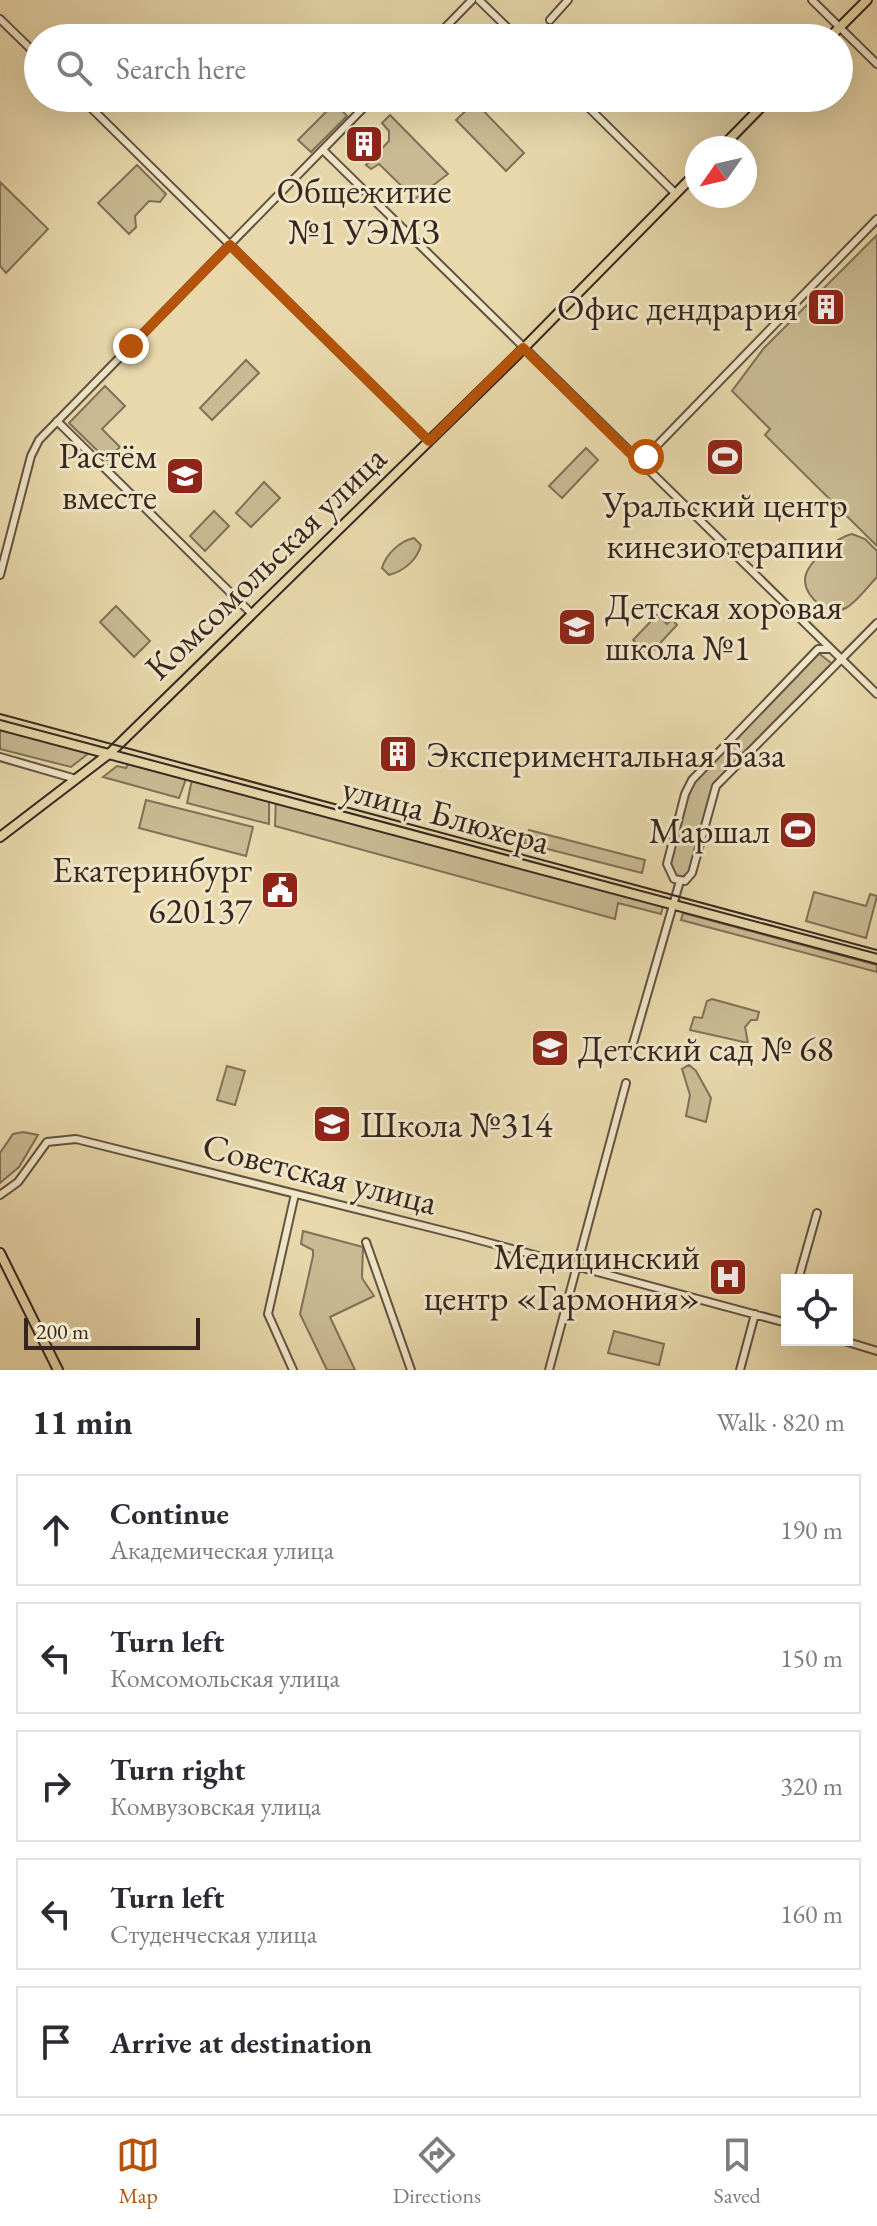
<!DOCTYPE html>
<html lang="en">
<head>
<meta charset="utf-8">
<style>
  :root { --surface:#fff; --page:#f2f2f3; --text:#2b2b33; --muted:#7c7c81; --line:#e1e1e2; --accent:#b45309 }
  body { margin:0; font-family:"EB Garamond",serif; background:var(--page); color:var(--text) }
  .controls { position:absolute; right:24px; bottom:24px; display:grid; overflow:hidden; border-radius:0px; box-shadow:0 8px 32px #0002 }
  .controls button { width:72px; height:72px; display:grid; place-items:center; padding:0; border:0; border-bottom:2px solid var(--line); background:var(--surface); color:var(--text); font:40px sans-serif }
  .compass { position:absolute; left:685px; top:136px; width:72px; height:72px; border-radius:50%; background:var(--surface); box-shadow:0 8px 32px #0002; rotate:236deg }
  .scale { position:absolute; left:24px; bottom:20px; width:176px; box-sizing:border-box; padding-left:8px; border:4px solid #36261f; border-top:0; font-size:22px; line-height:28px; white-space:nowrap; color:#36261f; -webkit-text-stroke:6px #f0e6c8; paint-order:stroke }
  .stop { position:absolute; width:24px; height:24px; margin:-18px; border:6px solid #b45309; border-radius:50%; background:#fff }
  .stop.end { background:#b45309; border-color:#fff; box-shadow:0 2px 8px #0008 }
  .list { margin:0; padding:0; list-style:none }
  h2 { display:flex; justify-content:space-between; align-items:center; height:104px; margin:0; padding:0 32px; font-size:34px }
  h2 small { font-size:26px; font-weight:400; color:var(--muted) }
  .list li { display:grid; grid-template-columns:52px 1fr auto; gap:24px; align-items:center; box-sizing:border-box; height:112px; margin:0 16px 16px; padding:0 16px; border:2px solid var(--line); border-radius:0px }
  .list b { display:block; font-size:30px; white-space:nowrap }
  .list p { margin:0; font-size:26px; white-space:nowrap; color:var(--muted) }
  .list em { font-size:26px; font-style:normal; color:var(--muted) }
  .icon { flex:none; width:44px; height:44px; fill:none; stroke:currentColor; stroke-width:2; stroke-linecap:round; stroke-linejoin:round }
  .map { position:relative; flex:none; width:877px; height:1370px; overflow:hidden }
  .search { position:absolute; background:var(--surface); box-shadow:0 8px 32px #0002; left:24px; right:24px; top:24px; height:88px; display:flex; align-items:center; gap:20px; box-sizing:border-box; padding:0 28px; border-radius:44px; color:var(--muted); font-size:30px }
  .sheet { height:744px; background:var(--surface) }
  nav { display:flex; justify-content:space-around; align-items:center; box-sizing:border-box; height:112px; border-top:2px solid var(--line); background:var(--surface); font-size:22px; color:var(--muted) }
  nav a { display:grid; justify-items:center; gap:4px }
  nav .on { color:var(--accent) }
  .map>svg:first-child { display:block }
</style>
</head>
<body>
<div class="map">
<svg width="877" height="1370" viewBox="0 0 877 1370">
  <rect width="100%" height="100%" fill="#e8d8ab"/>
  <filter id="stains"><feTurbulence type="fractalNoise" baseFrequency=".0025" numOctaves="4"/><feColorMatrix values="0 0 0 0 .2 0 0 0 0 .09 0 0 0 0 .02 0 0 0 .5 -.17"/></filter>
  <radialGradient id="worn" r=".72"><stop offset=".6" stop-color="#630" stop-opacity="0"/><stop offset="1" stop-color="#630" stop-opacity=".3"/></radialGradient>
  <path fill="#caba93" stroke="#807059" stroke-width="2" d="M 475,102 L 524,153 L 506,171 L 456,120 Z
    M 335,103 L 347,116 L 311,152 L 298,140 Z
    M 390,115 L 448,174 L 415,199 L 379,164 L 371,169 L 366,165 L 389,141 L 389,131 L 382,123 Z
    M 137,165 L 166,194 L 160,202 L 149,201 L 135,216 L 136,227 L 129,234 L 98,203 Z
    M 0,182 L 48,229 L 6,273 L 0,266 Z
    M 877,235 L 877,546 L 765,435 L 770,429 L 732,391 L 764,348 Z
    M 246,360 L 259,373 L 212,420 L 200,408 Z
    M 105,386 L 125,406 L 102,429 L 120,447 L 107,460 L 69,423 Z
    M 586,448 L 598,460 L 562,498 L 549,486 Z
    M 264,482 L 280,498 L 251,527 L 236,513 Z
    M 214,511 L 229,526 L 205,551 L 190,536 Z
    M 852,534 L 865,539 L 877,551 L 877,577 C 868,586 857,602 846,608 C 829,617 806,599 805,581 C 804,564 837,537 852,534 Z
    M 414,538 L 421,545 C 417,560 404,571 389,575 L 382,568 C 386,554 400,541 414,538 Z
    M 116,606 L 150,641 L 134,657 L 100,622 Z
    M 657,615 L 667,624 L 672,619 L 677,625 L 649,655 L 633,640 Z
    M 816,651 L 835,666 L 721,780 L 692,873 L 680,881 L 667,870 L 687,787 Z
    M 0,729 L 89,753 L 71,767 L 0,749 Z
    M 128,764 L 186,779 L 179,798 L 103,777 L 117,766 L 126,768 Z
    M 193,775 L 269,796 L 269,824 L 187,803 Z
    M 276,797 L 664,902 L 661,914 L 618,903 L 615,919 L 275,826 Z
    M 146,800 L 253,827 L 246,856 L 139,828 Z
    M 529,830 L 645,860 L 642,873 L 524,843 Z
    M 814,892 L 866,906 L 870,894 L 877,896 L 866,938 L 806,921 Z
    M 683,913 L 877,965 L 877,972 L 681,920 Z
    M 712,999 L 759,1012 L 757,1020 L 751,1020 L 745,1027 L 748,1043 L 690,1030 L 694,1017 L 702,1018 L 707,1001 Z
    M 689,1065 L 696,1071 L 711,1098 L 706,1122 L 686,1116 L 690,1095 L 682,1069 Z
    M 227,1066 L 245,1071 L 235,1105 L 217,1100 Z
    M 23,1132 L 38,1135 L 19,1167 L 0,1183 L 0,1153 L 13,1134 Z
    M 303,1231 L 363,1247 L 362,1278 L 374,1296 L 330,1317 L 355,1370 L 327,1370 L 300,1314 L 313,1256 L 313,1250 L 301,1244 Z
    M 614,1331 L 664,1344 L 659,1365 L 608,1353 Z"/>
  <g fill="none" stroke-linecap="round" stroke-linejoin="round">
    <g stroke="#625242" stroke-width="10">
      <path id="minor" d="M 479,0 L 518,38
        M 812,0 L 877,64
        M 0,19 L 38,56
        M 550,20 L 568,0
        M 435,38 L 472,0
        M 81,98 L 429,441
        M 579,98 L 676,194
        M 324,151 L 877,694
        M 57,421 L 252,614
        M 640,463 L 877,219
        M 0,575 L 31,456 L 39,440 L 373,98
        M 830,649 L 818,649 L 692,780 L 685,794 L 667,864 L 674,879 L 685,881 L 692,873 L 716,786 L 877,623
        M 0,757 L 76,779
        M 630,1054 L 680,881
        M 0,1195 L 18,1182 L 47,1142 L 76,1139 L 464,1236 L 787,1323
        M 366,1242 L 411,1370
        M 798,1280 L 817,1213
        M 841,1340 L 877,1351
        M 293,1370 L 268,1314 L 295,1194
        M 549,1370 L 626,1083
        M 740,1370 L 755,1314"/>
    </g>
    <g stroke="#36261f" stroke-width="12">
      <path id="major" d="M 829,38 L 867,0
        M 721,148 L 770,98
        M 0,725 L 877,959
        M 0,837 L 110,753 L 515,357 L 697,172
        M 0,1253 L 58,1370"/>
    </g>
    <use href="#minor" stroke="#f0e6c8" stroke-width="6"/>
    <use href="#major" stroke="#e8d8ab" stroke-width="8"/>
    <path stroke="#36261f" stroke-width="2" d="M 0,714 L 877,950"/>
  </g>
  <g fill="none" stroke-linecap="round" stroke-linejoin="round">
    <path stroke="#b45309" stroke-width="10" d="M 131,346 L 230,245 L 429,441 L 523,348 L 640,463 L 646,457"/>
  </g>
  <defs>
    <g id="building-square" transform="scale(2)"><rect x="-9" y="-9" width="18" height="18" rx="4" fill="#8f2418" stroke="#f0e6c8"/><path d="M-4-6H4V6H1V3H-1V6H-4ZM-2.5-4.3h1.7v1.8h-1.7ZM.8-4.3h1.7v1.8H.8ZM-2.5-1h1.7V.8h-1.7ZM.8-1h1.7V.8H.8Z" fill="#fff"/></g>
    <g id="stadium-square" transform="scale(2)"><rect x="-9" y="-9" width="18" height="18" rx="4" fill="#8f2418" stroke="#f0e6c8"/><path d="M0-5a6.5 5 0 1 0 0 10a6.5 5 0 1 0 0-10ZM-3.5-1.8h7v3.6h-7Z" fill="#fff"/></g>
    <g id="school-square" transform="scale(2)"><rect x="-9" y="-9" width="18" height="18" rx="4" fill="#8f2418" stroke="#f0e6c8"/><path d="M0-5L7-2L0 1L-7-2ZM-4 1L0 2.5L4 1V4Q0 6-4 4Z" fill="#fff"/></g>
    <g id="civic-square" transform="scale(2)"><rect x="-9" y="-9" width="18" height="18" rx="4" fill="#8f2418" stroke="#f0e6c8"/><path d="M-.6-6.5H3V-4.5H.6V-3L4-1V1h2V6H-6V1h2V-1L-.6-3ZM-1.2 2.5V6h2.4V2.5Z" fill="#fff"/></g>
    <g id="hospital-square" transform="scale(2)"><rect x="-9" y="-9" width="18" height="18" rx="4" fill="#8f2418" stroke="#f0e6c8"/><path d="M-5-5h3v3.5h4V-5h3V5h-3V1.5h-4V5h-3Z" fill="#fff"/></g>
  </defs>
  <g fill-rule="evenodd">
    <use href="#building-square" x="364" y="144"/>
    <use href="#building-square" x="826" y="307"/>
    <use href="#stadium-square" x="725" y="457"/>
    <use href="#school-square" x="185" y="476"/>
    <use href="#school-square" x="577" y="627"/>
    <use href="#building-square" x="398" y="754"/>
    <use href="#stadium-square" x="798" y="830"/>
    <use href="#civic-square" x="280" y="890"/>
    <use href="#school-square" x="550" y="1048"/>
    <use href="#school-square" x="332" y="1124"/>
    <use href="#hospital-square" x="728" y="1277"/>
  </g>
  <g text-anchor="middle" stroke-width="6" stroke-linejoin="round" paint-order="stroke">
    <g font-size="36" fill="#36261f" stroke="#f0e6c8" text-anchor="end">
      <text x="364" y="203" text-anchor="middle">Общежитие<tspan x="364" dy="41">№1 УЭМЗ</tspan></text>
      <text x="798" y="320">Офис дендрария</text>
      <text x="157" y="468">Растём<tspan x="157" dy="41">вместе</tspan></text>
      <text x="725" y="517" text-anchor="middle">Уральский центр<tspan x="725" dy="41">кинезиотерапии</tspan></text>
      <text x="605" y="619" text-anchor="start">Детская хоровая<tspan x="605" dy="41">школа №1</tspan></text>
      <text x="426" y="767" text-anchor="start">Экспериментальная База</text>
      <text x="770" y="843">Маршал</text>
      <text x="252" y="882">Екатеринбург<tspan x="252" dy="41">620137</tspan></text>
      <text x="578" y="1061" text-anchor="start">Детский сад № 68</text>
      <text x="360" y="1137" text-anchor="start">Школа №314</text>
      <text x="700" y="1269">Медицинский<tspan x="700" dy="41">центр «Гармония»</tspan></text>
    </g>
    <g font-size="36" fill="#36261f" stroke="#f0e6c8">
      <text transform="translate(265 562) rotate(-44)" y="13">Комсомольская улица</text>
      <text transform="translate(446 814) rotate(15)" y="13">улица Блюхера</text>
      <text transform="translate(320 1173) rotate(14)" y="13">Советская улица</text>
    </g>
  </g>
  <rect width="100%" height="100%" filter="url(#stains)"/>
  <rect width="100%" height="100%" fill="url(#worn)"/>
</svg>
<div class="controls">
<button><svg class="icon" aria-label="locate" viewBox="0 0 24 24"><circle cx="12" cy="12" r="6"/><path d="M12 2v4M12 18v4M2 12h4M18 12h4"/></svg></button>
</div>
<svg class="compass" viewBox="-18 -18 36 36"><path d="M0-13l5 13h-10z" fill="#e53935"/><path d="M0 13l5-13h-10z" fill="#7c7c81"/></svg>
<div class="scale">200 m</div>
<div class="stop" style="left:646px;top:457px"></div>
<div class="stop end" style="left:131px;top:346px"></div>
<div class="search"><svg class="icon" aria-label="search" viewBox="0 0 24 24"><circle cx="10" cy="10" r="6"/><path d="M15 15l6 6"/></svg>Search here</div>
</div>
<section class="sheet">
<h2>11 min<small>Walk · 820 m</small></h2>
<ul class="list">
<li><svg class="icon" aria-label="ahead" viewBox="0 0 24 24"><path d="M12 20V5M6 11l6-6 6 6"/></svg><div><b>Continue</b><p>Академическая улица</p></div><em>190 m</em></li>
<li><svg class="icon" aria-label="left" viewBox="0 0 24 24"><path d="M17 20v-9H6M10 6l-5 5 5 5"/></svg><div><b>Turn left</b><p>Комсомольская улица</p></div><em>150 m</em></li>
<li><svg class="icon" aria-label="right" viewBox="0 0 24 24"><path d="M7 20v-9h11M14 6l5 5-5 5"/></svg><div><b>Turn right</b><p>Комвузовская улица</p></div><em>320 m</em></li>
<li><svg class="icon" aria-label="left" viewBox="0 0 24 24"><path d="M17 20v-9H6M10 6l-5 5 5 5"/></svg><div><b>Turn left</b><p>Студенческая улица</p></div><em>160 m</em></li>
<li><svg class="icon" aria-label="arrive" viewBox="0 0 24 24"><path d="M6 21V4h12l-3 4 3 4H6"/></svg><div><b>Arrive at destination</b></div></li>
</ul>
</section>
<nav>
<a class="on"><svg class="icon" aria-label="map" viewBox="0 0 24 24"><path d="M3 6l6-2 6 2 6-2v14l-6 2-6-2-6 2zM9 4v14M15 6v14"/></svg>Map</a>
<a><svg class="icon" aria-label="directions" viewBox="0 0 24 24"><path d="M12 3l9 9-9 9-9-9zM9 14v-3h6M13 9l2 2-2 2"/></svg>Directions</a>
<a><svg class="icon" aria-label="saved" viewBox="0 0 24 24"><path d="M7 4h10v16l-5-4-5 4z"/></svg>Saved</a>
</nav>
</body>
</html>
